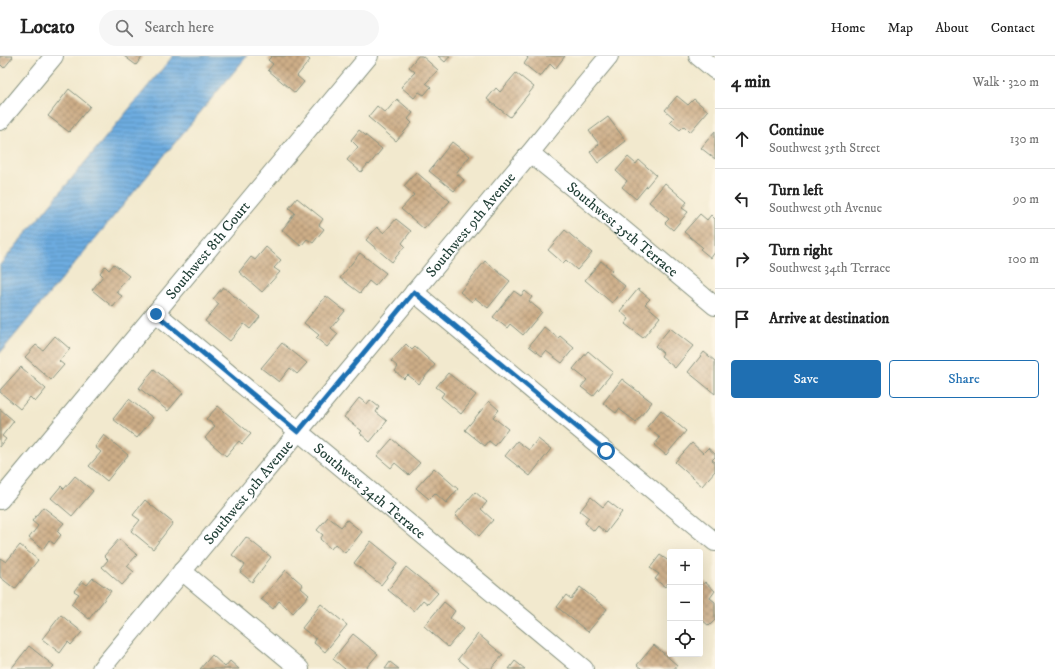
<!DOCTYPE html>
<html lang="en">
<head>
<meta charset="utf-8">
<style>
  :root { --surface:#fff; --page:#f6f6f6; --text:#222; --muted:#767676; --line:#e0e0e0; --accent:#1f6fb2 }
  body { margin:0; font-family:"IM FELL DW Pica",serif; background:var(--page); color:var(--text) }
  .controls { position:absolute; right:12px; bottom:12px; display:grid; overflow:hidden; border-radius:4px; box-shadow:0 4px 16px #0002 }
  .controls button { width:36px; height:36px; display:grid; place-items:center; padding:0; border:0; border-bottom:1px solid var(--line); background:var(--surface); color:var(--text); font:20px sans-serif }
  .stop { position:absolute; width:12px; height:12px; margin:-9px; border:3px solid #1f6fb2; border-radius:50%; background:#fff }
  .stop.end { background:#1f6fb2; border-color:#fff; box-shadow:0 1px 4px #0008 }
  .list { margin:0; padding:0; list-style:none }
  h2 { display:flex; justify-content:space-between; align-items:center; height:52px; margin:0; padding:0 16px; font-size:17px }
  h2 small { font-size:13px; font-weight:400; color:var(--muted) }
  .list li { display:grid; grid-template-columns:26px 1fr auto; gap:12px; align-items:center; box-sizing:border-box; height:60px; padding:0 16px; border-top:1px solid var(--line) }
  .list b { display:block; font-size:15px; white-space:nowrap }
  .list p { margin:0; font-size:13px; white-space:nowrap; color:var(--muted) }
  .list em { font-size:13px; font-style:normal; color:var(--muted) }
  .actions { display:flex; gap:8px; padding:12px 16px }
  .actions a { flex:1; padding:9px 0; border:1px solid var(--accent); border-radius:4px; text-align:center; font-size:14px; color:var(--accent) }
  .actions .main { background:var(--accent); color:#fff }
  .icon { flex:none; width:22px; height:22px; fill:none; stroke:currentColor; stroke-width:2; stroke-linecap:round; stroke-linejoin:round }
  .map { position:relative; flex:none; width:715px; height:613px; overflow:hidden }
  header { display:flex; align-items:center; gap:24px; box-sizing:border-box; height:56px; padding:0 20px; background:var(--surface); border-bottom:1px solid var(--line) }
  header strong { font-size:19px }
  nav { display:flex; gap:22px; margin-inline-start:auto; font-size:14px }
  .search { width:280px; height:36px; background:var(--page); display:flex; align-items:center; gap:10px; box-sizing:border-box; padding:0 14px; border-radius:22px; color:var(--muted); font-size:15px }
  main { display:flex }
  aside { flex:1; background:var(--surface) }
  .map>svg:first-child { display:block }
</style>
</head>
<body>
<header>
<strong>Locato</strong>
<div class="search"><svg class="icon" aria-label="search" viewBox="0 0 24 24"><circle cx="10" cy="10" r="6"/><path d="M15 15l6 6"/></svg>Search here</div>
<nav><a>Home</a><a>Map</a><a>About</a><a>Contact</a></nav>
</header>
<main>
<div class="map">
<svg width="715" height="613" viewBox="0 0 715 613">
  <defs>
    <pattern id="water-rules" width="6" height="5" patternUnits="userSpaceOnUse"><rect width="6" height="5" fill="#6dace0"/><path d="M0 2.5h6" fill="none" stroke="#598db6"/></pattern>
    <pattern id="building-cross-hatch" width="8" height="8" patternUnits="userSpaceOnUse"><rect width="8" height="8" fill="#cdad87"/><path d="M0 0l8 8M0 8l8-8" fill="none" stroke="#a68e6f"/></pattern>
  </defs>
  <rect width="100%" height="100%" fill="#fcf5e5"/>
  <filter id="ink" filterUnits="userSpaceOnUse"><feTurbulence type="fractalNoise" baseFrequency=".025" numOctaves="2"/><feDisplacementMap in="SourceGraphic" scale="8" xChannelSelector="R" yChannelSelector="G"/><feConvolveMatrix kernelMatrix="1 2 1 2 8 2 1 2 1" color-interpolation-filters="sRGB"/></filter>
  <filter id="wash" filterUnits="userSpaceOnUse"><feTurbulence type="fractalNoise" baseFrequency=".012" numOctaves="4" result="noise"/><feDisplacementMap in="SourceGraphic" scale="16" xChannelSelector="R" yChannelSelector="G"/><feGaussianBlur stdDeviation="0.9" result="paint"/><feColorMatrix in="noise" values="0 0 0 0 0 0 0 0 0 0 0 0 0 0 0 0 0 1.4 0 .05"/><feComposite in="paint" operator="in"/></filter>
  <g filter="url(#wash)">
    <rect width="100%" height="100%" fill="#f2e9ce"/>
    <path fill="url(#water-rules)" stroke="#46748a" d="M 173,0 L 247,0 L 0,297 L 0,209 Z"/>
    <g id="blocks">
      <path fill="url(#building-cross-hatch)" d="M 0,0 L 12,0 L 13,1 L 4,12 L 1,9 L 0,10 Z
        M 124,0 L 143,0 L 136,9 Z
        M 272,0 L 305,0 L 310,4 L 297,20 L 304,26 L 295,37 L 268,14 L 273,8 L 268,4 Z
        M 418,0 L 422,0 L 438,14 L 426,27 L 431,31 L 424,39 L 419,36 L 414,42 L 401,31 L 415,16 L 409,11 Z
        M 438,0 L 450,0 L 445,6 Z
        M 526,0 L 565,0 L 555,13 L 550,8 L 540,21 L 524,8 L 528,2 Z
        M 516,17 L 534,31 L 510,61 L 487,43 L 496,32 L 500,36 Z
        M 69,33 L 90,50 L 69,76 L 48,60 Z
        M 677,40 L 688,49 L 694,43 L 708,55 L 690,76 L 684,70 L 680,74 L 670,66 L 674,62 L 665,54 Z
        M 397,43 L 413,57 L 408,63 L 412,67 L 396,85 L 368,61 L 377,50 L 385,57 Z
        M 608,61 L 626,85 L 598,107 L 590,96 L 599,88 L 589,75 Z
        M 359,74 L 382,93 L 369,109 L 368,108 L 361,116 L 347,104 L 358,91 L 351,84 Z
        M 715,75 L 715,103 L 701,92 Z
        M 452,86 L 470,100 L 456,117 L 464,124 L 454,135 L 429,115 Z
        M 628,101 L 636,108 L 639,104 L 656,119 L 636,143 L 622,131 L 627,125 L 616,115 Z
        M 416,116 L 450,145 L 424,173 L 401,153 L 414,139 L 404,130 Z
        M 665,127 L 687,146 L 682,152 L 688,156 L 673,174 L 665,167 L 669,163 L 649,146 Z
        M 297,142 L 323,163 L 319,169 L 324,173 L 313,187 L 307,183 L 301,190 L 282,174 L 295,157 L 289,152 Z
        M 700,158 L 707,164 L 711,159 L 715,163 L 715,196 L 711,202 L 700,193 L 702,191 L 684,176 Z
        M 396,163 L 411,175 L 402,187 L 405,190 L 392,206 L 366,184 L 377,171 L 384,177 Z
        M 565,174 L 592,197 L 577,214 L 566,204 L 563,207 L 548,194 Z
        M 266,191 L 281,204 L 274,212 L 280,216 L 262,236 L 239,216 L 251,201 L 255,204 Z
        M 360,197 L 386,217 L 375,230 L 369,225 L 360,237 L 340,222 Z
        M 485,205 L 510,225 L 488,252 L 475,242 L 472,246 L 460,236 Z
        M 601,205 L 612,214 L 609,217 L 625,230 L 612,247 L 585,224 Z
        M 114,208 L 129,220 L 116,236 L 122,240 L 113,251 L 92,234 L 103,220 L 100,217 L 105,210 L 109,214 Z
        M 223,231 L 260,261 L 250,273 L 244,268 L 230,285 L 205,265 L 219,248 L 213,243 Z
        M 638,233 L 650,243 L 645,248 L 660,261 L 643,282 L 625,268 L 629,263 L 620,255 Z
        M 514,235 L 521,240 L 525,235 L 532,241 L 529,245 L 542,256 L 523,279 L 510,268 L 507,272 L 493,261 Z
        M 326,240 L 345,255 L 331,272 L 338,278 L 327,291 L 316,282 L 319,279 L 304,267 Z
        M 544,271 L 558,282 L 560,280 L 574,292 L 562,307 L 546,295 L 542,300 L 529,290 Z
        M 670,272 L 693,290 L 675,312 L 661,300 L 663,297 L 655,290 Z
        M 55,280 L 70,293 L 59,305 L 64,309 L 51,324 L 25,301 L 36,289 L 43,294 Z
        M 282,287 L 307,307 L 297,318 L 290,312 L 279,326 L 261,312 Z
        M 406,288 L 412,294 L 415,291 L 435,309 L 419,328 L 408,319 L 404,323 L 395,315 L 398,311 L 391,305 Z
        M 588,295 L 613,316 L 593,340 L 581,331 L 587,324 L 573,313 Z
        M 704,296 L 715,305 L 715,338 L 688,316 Z
        M 21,311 L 46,333 L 35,346 L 30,341 L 20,353 L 0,336 L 0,334 Z
        M 154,313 L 183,337 L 168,355 L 139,332 Z
        M 448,317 L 476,339 L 461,358 L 441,341 L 444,337 L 436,331 Z
        M 622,323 L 652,346 L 636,366 L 619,353 L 616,357 L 603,347 Z
        M 359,342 L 367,348 L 370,344 L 379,351 L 376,356 L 387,365 L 370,386 L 360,377 L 362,375 L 344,361 Z
        M 129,343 L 153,362 L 137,382 L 113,363 Z
        M 489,345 L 499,354 L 493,361 L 508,373 L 495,390 L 489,385 L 485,390 L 465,374 Z
        M 218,350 L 251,378 L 242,388 L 239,385 L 226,400 L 205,382 L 215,370 L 206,363 Z
        M 0,353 L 14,365 L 2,380 L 6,383 L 0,391 Z
        M 661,354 L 686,375 L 666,399 L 654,389 L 660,382 L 647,371 Z
        M 104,379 L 128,399 L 107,425 L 89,410 L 101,396 L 95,391 Z
        M 392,383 L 420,407 L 409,419 L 395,407 L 391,412 L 377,400 Z
        M 538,383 L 551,393 L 530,420 L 505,400 L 517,385 L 529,394 Z
        M 692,387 L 703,397 L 708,392 L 715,398 L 715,401 L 712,404 L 715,406 L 715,415 L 702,430 L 675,406 Z
        M 434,412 L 458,433 L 446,447 L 435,437 L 429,443 L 416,432 Z
        M 75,420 L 93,435 L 72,460 L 51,442 L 61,430 L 64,433 Z
        M 475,436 L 487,446 L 481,453 L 493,464 L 479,480 L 455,459 Z
        M 591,441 L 603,451 L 608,445 L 622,456 L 606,477 L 598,470 L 594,475 L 585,467 L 589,462 L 580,455 Z
        M 145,444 L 173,467 L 153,493 L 131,475 L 140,464 L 133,459 Z
        M 43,451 L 64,467 L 57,475 L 61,479 L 54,488 L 49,484 L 43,493 L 29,482 L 38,470 L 32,465 Z
        M 328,461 L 341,471 L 347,464 L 362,476 L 345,497 L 335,488 L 331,493 L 320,483 L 323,479 L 317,474 Z
        M 246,481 L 271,501 L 252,526 L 240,516 L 245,509 L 232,499 Z
        M 119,483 L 137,499 L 127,510 L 134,516 L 122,529 L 102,511 L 108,504 L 104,500 Z
        M 371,485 L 398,507 L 381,529 L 354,507 Z
        M 20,489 L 38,504 L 15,533 L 0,521 L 0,502 L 6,506 Z
        M 660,499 L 670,506 L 670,529 L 668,527 L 665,531 L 655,523 L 659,518 L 650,512 Z
        M 406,511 L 438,537 L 428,548 L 423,544 L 414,555 L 388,534 Z
        M 286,514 L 303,529 L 301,532 L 309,539 L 293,557 L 279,545 L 273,553 L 261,543 Z
        M 93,522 L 111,535 L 89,563 L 71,548 L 79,538 L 74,535 L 82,525 L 87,529 Z
        M 705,526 L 715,535 L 710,542 L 715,546 L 715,564 L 709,570 L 700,562 L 700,532 Z
        M 580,531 L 607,553 L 588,576 L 557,551 L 566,539 L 571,543 Z
        M 444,546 L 455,555 L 450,562 L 463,573 L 448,591 L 424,570 Z
        M 321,548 L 347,569 L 325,596 L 314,587 L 316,583 L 302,572 Z
        M 61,559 L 82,576 L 71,589 L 68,586 L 60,597 L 42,583 Z
        M 353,578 L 378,598 L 366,612 L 368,613 L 345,613 L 333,603 Z
        M 478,578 L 503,599 L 491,613 L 470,613 L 458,603 Z
        M 654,589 L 677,609 L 674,613 L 642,613 L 637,609 Z
        M 29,590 L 54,610 L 51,613 L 11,613 Z
        M 212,599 L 225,611 L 230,605 L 239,613 L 200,613 Z
        M 515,605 L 525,613 L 509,613 Z
        M 390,606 L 399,613 L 385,613 Z"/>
    </g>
  </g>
  <g filter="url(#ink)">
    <use href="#blocks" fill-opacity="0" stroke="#889381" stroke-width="1"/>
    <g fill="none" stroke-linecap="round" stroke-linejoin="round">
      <g stroke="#889381" stroke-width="20">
        <g id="minor">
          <path d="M 698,0 L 715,14"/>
          <path d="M 0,65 L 54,0"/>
          <path id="s1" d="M 530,97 L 583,140 L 715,250"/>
          <path d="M 414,236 L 715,486"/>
          <path id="s2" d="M 156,257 L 584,613"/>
          <path id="s3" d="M 0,444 L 369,0"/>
          <path d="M 182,515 L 300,613"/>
          <path id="s4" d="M 101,613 L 530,97 L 575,41 L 609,0"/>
        </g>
      </g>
      <use href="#minor" stroke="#fff" stroke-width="18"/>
    </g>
  </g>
  <g fill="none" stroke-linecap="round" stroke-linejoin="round" filter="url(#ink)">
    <path stroke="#1f6fb2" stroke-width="5" d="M 156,258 L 298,376 L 414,236 L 606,395"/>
  </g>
  <g text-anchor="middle" stroke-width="3" stroke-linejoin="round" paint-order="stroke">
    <g font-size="15" fill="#1f3d34" stroke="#fcf5e5">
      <text dy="5" stroke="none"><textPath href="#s4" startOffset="578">Southwest 9th Avenue</textPath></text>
      <text dy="5" stroke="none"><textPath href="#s1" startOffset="120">Southwest 35th Terrace</textPath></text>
      <text dy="5" stroke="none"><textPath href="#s3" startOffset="325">Southwest 8th Court</textPath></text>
      <text dy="5" stroke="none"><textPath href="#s2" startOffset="278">Southwest 34th Terrace</textPath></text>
      <text dy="5" stroke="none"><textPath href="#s4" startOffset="230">Southwest 9th Avenue</textPath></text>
    </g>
  </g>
</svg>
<div class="controls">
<button>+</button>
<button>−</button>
<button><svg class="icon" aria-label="locate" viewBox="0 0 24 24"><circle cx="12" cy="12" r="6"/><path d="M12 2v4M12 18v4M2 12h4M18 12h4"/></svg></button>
</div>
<div class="stop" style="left:606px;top:395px"></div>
<div class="stop end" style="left:156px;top:258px"></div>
</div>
<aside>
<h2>4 min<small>Walk · 320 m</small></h2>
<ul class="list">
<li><svg class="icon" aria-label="ahead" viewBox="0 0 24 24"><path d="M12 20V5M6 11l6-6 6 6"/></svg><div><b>Continue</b><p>Southwest 35th Street</p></div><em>130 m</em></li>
<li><svg class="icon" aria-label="left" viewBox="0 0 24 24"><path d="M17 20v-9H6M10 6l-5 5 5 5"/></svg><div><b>Turn left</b><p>Southwest 9th Avenue</p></div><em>90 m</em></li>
<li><svg class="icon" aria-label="right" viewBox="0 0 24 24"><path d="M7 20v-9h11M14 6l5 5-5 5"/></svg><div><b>Turn right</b><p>Southwest 34th Terrace</p></div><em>100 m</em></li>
<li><svg class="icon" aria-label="arrive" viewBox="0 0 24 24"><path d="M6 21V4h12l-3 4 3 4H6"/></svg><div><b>Arrive at destination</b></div></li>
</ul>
<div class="actions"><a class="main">Save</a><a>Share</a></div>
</aside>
</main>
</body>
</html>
